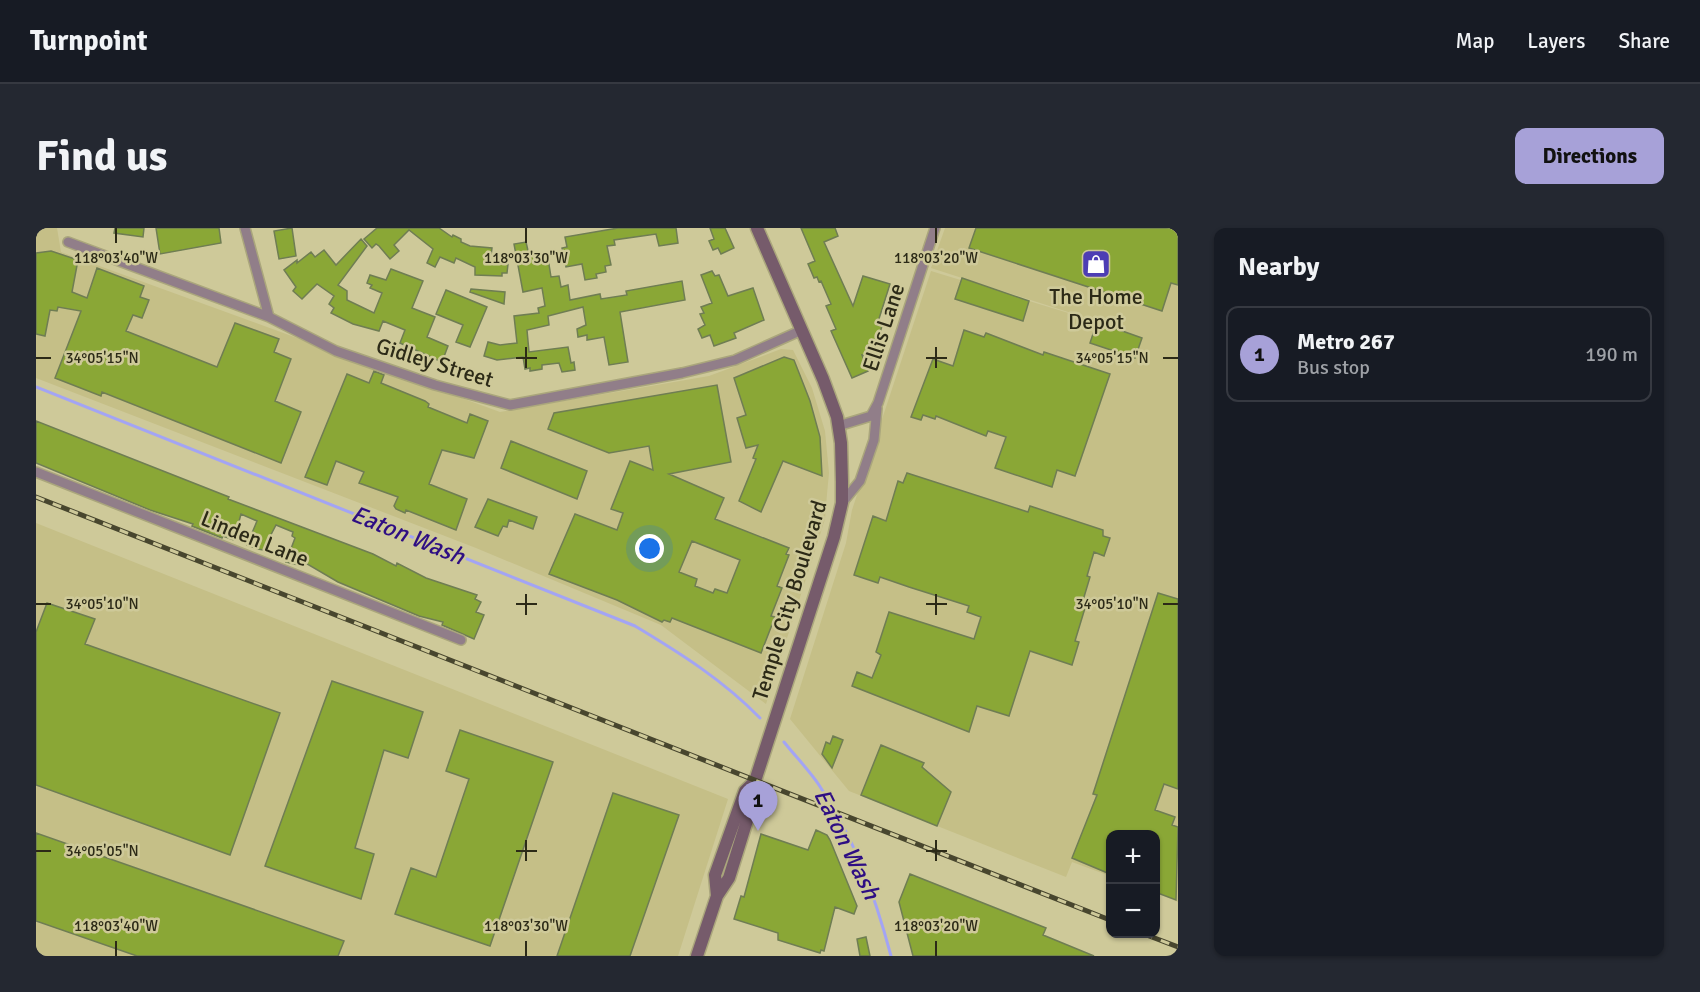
<!DOCTYPE html>
<html lang="en">
<head>
<meta charset="utf-8">
<style>
  :root { --surface:#171b24; --page:#242831; --text:#f1f3f6; --muted:#9ea1a6; --line:#363941; --accent:#a7a1d8 }
  body { margin:0; font-family:Signika,sans-serif; background:var(--page); color:var(--text) }
  .controls { position:absolute; right:18px; bottom:18px; display:grid; overflow:hidden; border-radius:12px; box-shadow:0 2px 4px #0004 }
  .controls button { width:54px; height:54px; display:grid; place-items:center; padding:0; border:0; border-bottom:2px solid var(--line); background:var(--surface); color:var(--text); font:30px sans-serif }
  .you { position:absolute; left:614px; top:321px; width:21px; height:21px; margin:-15px; border:4px solid #fff; border-radius:50%; background:#1a73e8; box-shadow:0 0 0 9px #1a73e833 }
  .badge { display:grid; place-items:center; width:39px; height:39px; border-radius:50%; background:var(--accent); color:#111; font-size:20px; font-weight:700 }
  .pin { position:absolute; translate:-50% -50px; filter:drop-shadow(0 2px 3px #0008) }
  .pin::after { content:''; position:absolute; top:32px; width:21px; height:18px; background:inherit; clip-path:polygon(0 0,100% 0,50% 100%) }
  .list { margin:0; padding:0; list-style:none }
  h2 { display:flex; justify-content:space-between; align-items:center; height:78px; margin:0; padding:0 24px; font-size:26px }
  h2 small { font-size:20px; font-weight:400; color:var(--muted) }
  .list li { display:grid; grid-template-columns:39px 1fr auto; gap:18px; align-items:center; box-sizing:border-box; height:96px; margin:0 12px 12px; padding:0 12px; border:2px solid var(--line); border-radius:12px }
  .list b { display:block; font-size:22px; white-space:nowrap }
  .list p { margin:0; font-size:20px; white-space:nowrap; color:var(--muted) }
  .list em { font-size:20px; font-style:normal; color:var(--muted) }
  .map { position:relative; flex:none; width:1142px; height:728px; overflow:hidden; border-radius:12px }
  header { display:flex; align-items:center; gap:36px; box-sizing:border-box; height:84px; padding:0 30px; background:var(--surface); border-bottom:2px solid var(--line) }
  header strong { font-size:28px }
  nav { display:flex; gap:33px; margin-inline-start:auto; font-size:21px }
  .intro { display:flex; align-items:center; justify-content:space-between; box-sizing:border-box; height:144px; padding:0 36px }
  h1 { margin:0; font-size:42px }
  .button { padding:15px 27px; border-radius:12px; background:var(--accent); color:#111; font-size:21px; font-weight:700 }
  main { display:flex; gap:36px; padding:0 36px }
  aside { flex:1; background:var(--surface); border-radius:12px; box-shadow:0 2px 4px #0004 }
  .map>svg:first-child { display:block }
</style>
</head>
<body>
<header>
<strong>Turnpoint</strong>
<nav><a>Map</a><a>Layers</a><a>Share</a></nav>
</header>
<div class="intro"><h1>Find us</h1><a class="button">Directions</a></div>
<main>
<div class="map">
<svg width="1142" height="728" viewBox="0 0 1142 728">
  <rect width="100%" height="100%" fill="#cec999"/>
  <path fill="#c5bf87" d="M 0,0 L 21,0 L 25,24 L 464,184 L 673,148 L 745,121 L 757,122 L 776,160 L 789,203 L 793,245 L 791,266 L 789,291 L 730,476 L 625,397 L 440,320 L 0,150 Z
    M 909,0 L 1142,0 L 1142,674 L 1120,665 L 1120,606 L 1074,606 L 1074,648 L 1036,634 L 1030,649 L 813,563 L 754,491 L 810,315 L 816,282 L 895,43 L 1088,102 L 895,40 Z
    M 0,295 L 692,571 L 642,728 L 0,728 Z"/>
  <g fill="none" stroke-linecap="round" stroke-linejoin="round">
    <path stroke="#a3a4f4" stroke-width="3" d="M 0,159 L 599,398 C 644,425 687,452 724,490
      M 748,514 C 759,528 773,542 783,557 C 818,609 839,668 855,728"/>
  </g>
  <path fill="#8aa736" stroke="#6f7d53" stroke-width="1.5" fill-rule="evenodd" d="M 79,0 L 108,0 L 107,9 L 78,5 Z
    M 120,0 L 183,0 L 185,15 L 124,26 Z
    M 256,0 L 260,28 L 243,31 L 238,3 Z
    M 341,0 L 403,0 L 416,9 L 417,7 L 425,11 L 425,14 L 434,18 L 456,20 L 454,35 L 472,36 L 471,45 L 466,45 L 466,48 L 439,47 L 439,39 L 420,30 L 418,35 L 404,29 L 399,39 L 391,35 L 397,21 L 373,2 L 358,17 L 363,23 L 354,31 L 343,18 L 340,16 L 336,20 L 328,11 Z
    M 582,0 L 640,0 L 642,15 L 623,18 L 620,6 L 578,12 L 579,17 L 571,18 L 575,37 L 569,38 L 570,44 L 560,46 L 561,50 L 549,52 L 546,36 L 530,39 L 526,20 L 531,19 L 529,9 Z
    M 674,0 L 689,0 L 698,20 L 685,26 L 682,20 L 677,22 L 673,13 L 678,11 Z
    M 765,0 L 799,0 L 802,8 L 788,14 L 817,78 L 827,48 L 854,56 L 841,97 L 846,98 L 836,130 L 826,127 L 832,143 L 816,150 L 795,103 L 800,101 L 790,78 L 795,76 L 785,53 L 783,54 L 781,49 L 778,50 L 772,36 L 779,33 Z
    M 940,0 L 1142,0 L 1142,57 L 1135,55 L 1126,83 L 933,20 Z
    M 325,11 L 331,18 L 302,57 L 311,63 L 311,72 L 338,85 L 346,65 L 334,60 L 336,57 L 331,55 L 334,47 L 350,52 L 355,41 L 387,53 L 376,80 L 399,89 L 391,109 L 412,118 L 406,134 L 364,115 L 369,102 L 347,93 L 343,103 L 317,96 L 295,85 L 298,80 L 293,76 L 298,68 L 281,56 L 266,71 L 257,63 L 260,59 L 248,42 L 261,32 L 261,35 L 275,24 L 279,29 L 288,22 L 300,37 Z
    M 490,14 L 493,27 L 511,24 L 515,49 L 523,48 L 525,59 L 532,57 L 534,72 L 564,66 L 565,71 L 591,67 L 590,63 L 646,53 L 649,72 L 584,84 L 592,134 L 573,137 L 568,109 L 551,112 L 551,107 L 542,109 L 541,101 L 550,97 L 547,79 L 512,88 L 513,97 L 491,102 L 493,124 L 532,119 L 535,135 L 538,134 L 539,142 L 526,144 L 523,135 L 506,137 L 506,141 L 494,143 L 494,140 L 489,141 L 487,129 L 461,132 L 448,128 L 452,114 L 464,117 L 481,115 L 478,88 L 503,85 L 502,80 L 509,78 L 506,60 L 487,64 L 478,16 Z
    M 15,23 L 42,32 L 36,64 L 51,70 L 61,40 L 108,58 L 104,69 L 113,72 L 106,90 L 97,87 L 90,103 L 181,139 L 199,95 L 243,111 L 238,124 L 255,131 L 239,173 L 265,184 L 245,235 L 66,164 L 65,168 L 19,150 L 45,83 L 22,79 L 21,83 L 14,82 L 9,108 L 0,106 L 0,25 Z
    M 676,43 L 679,48 L 683,47 L 692,68 L 717,60 L 728,92 L 698,105 L 700,110 L 678,118 L 674,107 L 666,110 L 662,101 L 669,97 L 664,86 L 668,85 L 665,79 L 676,75 L 665,47 Z
    M 926,50 L 993,73 L 987,93 L 919,71 Z
    M 435,61 L 469,64 L 468,76 L 434,64 Z
    M 410,62 L 451,79 L 434,119 L 420,114 L 427,97 L 400,86 Z
    M 1061,94 L 1106,110 L 1099,130 L 1054,115 Z
    M 928,102 L 948,109 L 950,105 L 1007,127 L 1008,124 L 1074,146 L 1039,248 L 1021,242 L 1016,259 L 959,240 L 970,209 L 952,203 L 950,208 L 900,188 L 899,191 L 887,187 L 885,192 L 875,189 L 897,131 L 917,138 Z
    M 748,129 L 758,132 L 774,173 L 784,209 L 786,248 L 747,233 L 725,284 L 703,273 L 720,231 L 717,230 L 722,217 L 710,220 L 701,190 L 710,187 L 698,150 Z
    M 338,143 L 348,147 L 345,155 L 389,173 L 393,176 L 392,179 L 431,195 L 434,186 L 452,193 L 438,230 L 406,222 L 393,256 L 431,271 L 420,302 L 370,282 L 369,285 L 360,281 L 358,278 L 362,269 L 323,255 L 328,244 L 300,233 L 291,257 L 269,249 L 311,146 L 333,155 Z
    M 681,157 L 695,234 L 633,246 L 688,270 L 679,291 L 753,320 L 750,326 L 753,327 L 741,358 L 746,360 L 735,388 L 739,389 L 725,425 L 636,390 L 634,394 L 628,392 L 626,394 L 581,372 L 513,346 L 539,286 L 581,302 L 587,285 L 575,281 L 594,233 L 617,242 L 613,218 L 573,225 L 512,201 L 518,185 ZM 656,313 L 704,332 L 691,365 L 679,361 L 677,365 L 659,358 L 661,351 L 643,344 Z
    M 0,193 L 193,269 L 192,271 L 337,326 L 360,338 L 361,335 L 390,350 L 441,367 L 439,371 L 445,374 L 440,384 L 448,387 L 438,411 L 406,397 L 407,394 L 383,388 L 302,354 L 268,334 L 266,338 L 250,334 L 259,310 L 256,308 L 257,304 L 240,297 L 227,322 L 222,321 L 211,317 L 221,293 L 205,286 L 198,312 L 187,308 L 186,310 L 156,298 L 157,296 L 114,282 L 0,235 Z
    M 475,213 L 551,243 L 541,271 L 465,240 Z
    M 871,245 L 992,284 L 994,278 L 1067,302 L 1067,308 L 1074,310 L 1068,328 L 1058,324 L 1051,348 L 1054,349 L 1045,379 L 1049,380 L 1039,413 L 1043,414 L 1036,437 L 994,423 L 973,488 L 941,478 L 933,504 L 816,458 L 821,444 L 836,450 L 845,427 L 840,424 L 853,384 L 938,411 L 945,389 L 931,384 L 933,378 L 873,359 L 844,349 L 842,355 L 818,347 L 837,288 L 850,293 L 862,253 L 867,255 Z
    M 452,271 L 501,289 L 497,301 L 473,292 L 471,299 L 467,298 L 462,308 L 439,299 Z
    M 1122,365 L 1142,371 L 1142,561 L 1128,556 L 1119,582 L 1139,589 L 1136,597 L 1142,599 L 1140,672 L 1119,664 L 1119,606 L 1074,606 L 1074,646 L 1036,630 L 1061,567 L 1057,566 Z
    M 11,375 L 59,391 L 49,416 L 244,485 L 194,627 L 0,557 L 0,404 Z
    M 296,453 L 387,484 L 372,530 L 348,522 L 319,620 L 338,626 L 325,671 L 229,638 Z
    M 424,502 L 517,534 L 454,718 L 359,686 L 375,640 L 400,649 L 433,551 L 410,543 Z
    M 797,508 L 807,512 L 796,540 L 786,526 L 790,514 L 794,516 Z
    M 845,517 L 888,535 L 886,539 L 915,564 L 901,598 L 825,567 Z
    M 577,565 L 643,587 L 594,728 L 521,728 Z
    M 780,602 L 791,607 L 794,612 L 821,678 L 818,686 L 799,679 L 788,723 L 785,722 L 784,725 L 742,712 L 742,705 L 698,691 L 705,668 L 708,669 L 725,606 L 772,622 Z
    M 0,605 L 308,713 L 302,728 L 101,728 L 0,693 Z
    M 874,646 L 1010,700 L 1007,707 L 1058,728 L 877,728 L 863,674 Z
    M 830,709 L 834,728 L 824,728 L 821,711 Z"/>
  <g fill="none" stroke-linecap="round" stroke-linejoin="round">
    <g stroke="#aaa67c" stroke-width="12">
      <path id="street" d="M 209,0 L 233,89
        M 32,14 L 233,89 L 300,123 L 399,157 L 474,177 L 646,145 L 699,132 L 766,102
        M 802,198 L 835,188 L 842,175 L 899,0
        M 0,244 L 425,412
        M 806,275 L 824,253 L 838,212 L 841,180"/>
    </g>
    <g stroke="#aaa67c" stroke-width="15">
      <path id="secondary" d="M 681,668 L 679,647 L 709,563 L 719,553
        M 661,728 L 681,668 L 693,650 L 719,567 L 719,553 L 798,309 L 806,275 L 806,254 L 805,215 L 801,189 L 787,151 L 721,0"/>
    </g>
    <use href="#street" stroke="#917e89" stroke-width="9"/>
    <use href="#secondary" stroke="#765b6b" stroke-width="12"/>
    <g stroke="#48462e" stroke-width="5">
      <path id="rail" d="M 0,269 L 1074,692
        M 1108,706 L 1142,719"/>
    </g>
    <use href="#rail" stroke="#cec999" stroke-width="3" stroke-dasharray="9" stroke-linecap="butt"/>
  </g>
  <path fill="none" stroke="#2c2a17" stroke-width="2" d="M 80,0 L 80,15M 490,0 L 490,15M 900,0 L 900,15M 490,119 L 490,140M 900,119 L 900,140M 0,130 L 15,130M 480,130 L 501,130M 890,130 L 911,130M 1127,130 L 1142,130M 490,366 L 490,387M 900,366 L 900,387M 0,376 L 15,376M 480,376 L 501,376M 890,376 L 911,376M 1127,376 L 1142,376M 490,612 L 490,633M 900,612 L 900,633M 0,623 L 15,623M 480,623 L 501,623M 890,623 L 911,623M 80,713 L 80,728M 490,713 L 490,728M 900,713 L 900,728"/>
  <defs>
    <g id="shop-square" transform="scale(1.5)"><rect x="-9" y="-9" width="18" height="18" rx="4" fill="#4d3db4" stroke="#cec999"/><path d="M-5-2.5h2.3a2.7 3.5 0 0 1 5.4 0H5L5.5 6h-11ZM-1.5-2.5h3a1.5 2.3 0 0 0-3 0Z" fill="#fff"/></g>
  </defs>
  <g fill-rule="evenodd">
    <use href="#shop-square" x="1060" y="36"/>
  </g>
  <g text-anchor="middle" stroke-width="5" stroke-linejoin="round" paint-order="stroke">
    <g font-size="22" fill="#2c2a17" stroke="#cec999">
      <text x="1060" y="76">The Home<tspan x="1060" dy="25">Depot</tspan></text>
    </g>
    <g font-size="22" fill="#2c2a17" stroke="#cec999">
      <text transform="translate(847 99) rotate(-72)" y="8">Ellis Lane</text>
      <text transform="translate(399 134) rotate(17)" y="8">Gidley Street</text>
      <text transform="translate(219 310) rotate(22)" y="8">Linden Lane</text>
      <text transform="translate(753 372) rotate(-73)" y="8">Temple City Boulevard</text>
    </g>
    <g font-size="24" font-style="italic" fill="#2e0e83" stroke="#cec999">
      <text transform="translate(372 307) rotate(22)" y="8">Eaton Wash</text>
      <text transform="translate(811 616) rotate(64)" y="8">Eaton Wash</text>
    </g>
  </g>
  <g font-size="15" text-anchor="middle" fill="#2c2a17" stroke="#cec999" stroke-width="5" stroke-linejoin="round" paint-order="stroke">
    <text x="80" y="35">118°03'40"W</text>
    <text x="490" y="35">118°03'30"W</text>
    <text x="900" y="35">118°03'20"W</text>
    <text x="66" y="135">34°05'15"N</text>
    <text x="1076" y="135">34°05'15"N</text>
    <text x="66" y="381">34°05'10"N</text>
    <text x="1076" y="381">34°05'10"N</text>
    <text x="66" y="628">34°05'05"N</text>
    <text x="80" y="703">118°03'40"W</text>
    <text x="490" y="703">118°03'30"W</text>
    <text x="900" y="703">118°03'20"W</text>
  </g>
</svg>
<div class="controls">
<button>+</button>
<button>−</button>
</div>
<div class="you"></div>
<div class="pin badge" style="left:722px;top:603px">1</div>
</div>
<aside>
<h2>Nearby<small></small></h2>
<ul class="list">
<li><span class="badge">1</span><div><b>Metro 267</b><p>Bus stop</p></div><em>190 m</em></li>
</ul>
</aside>
</main>
</body>
</html>
